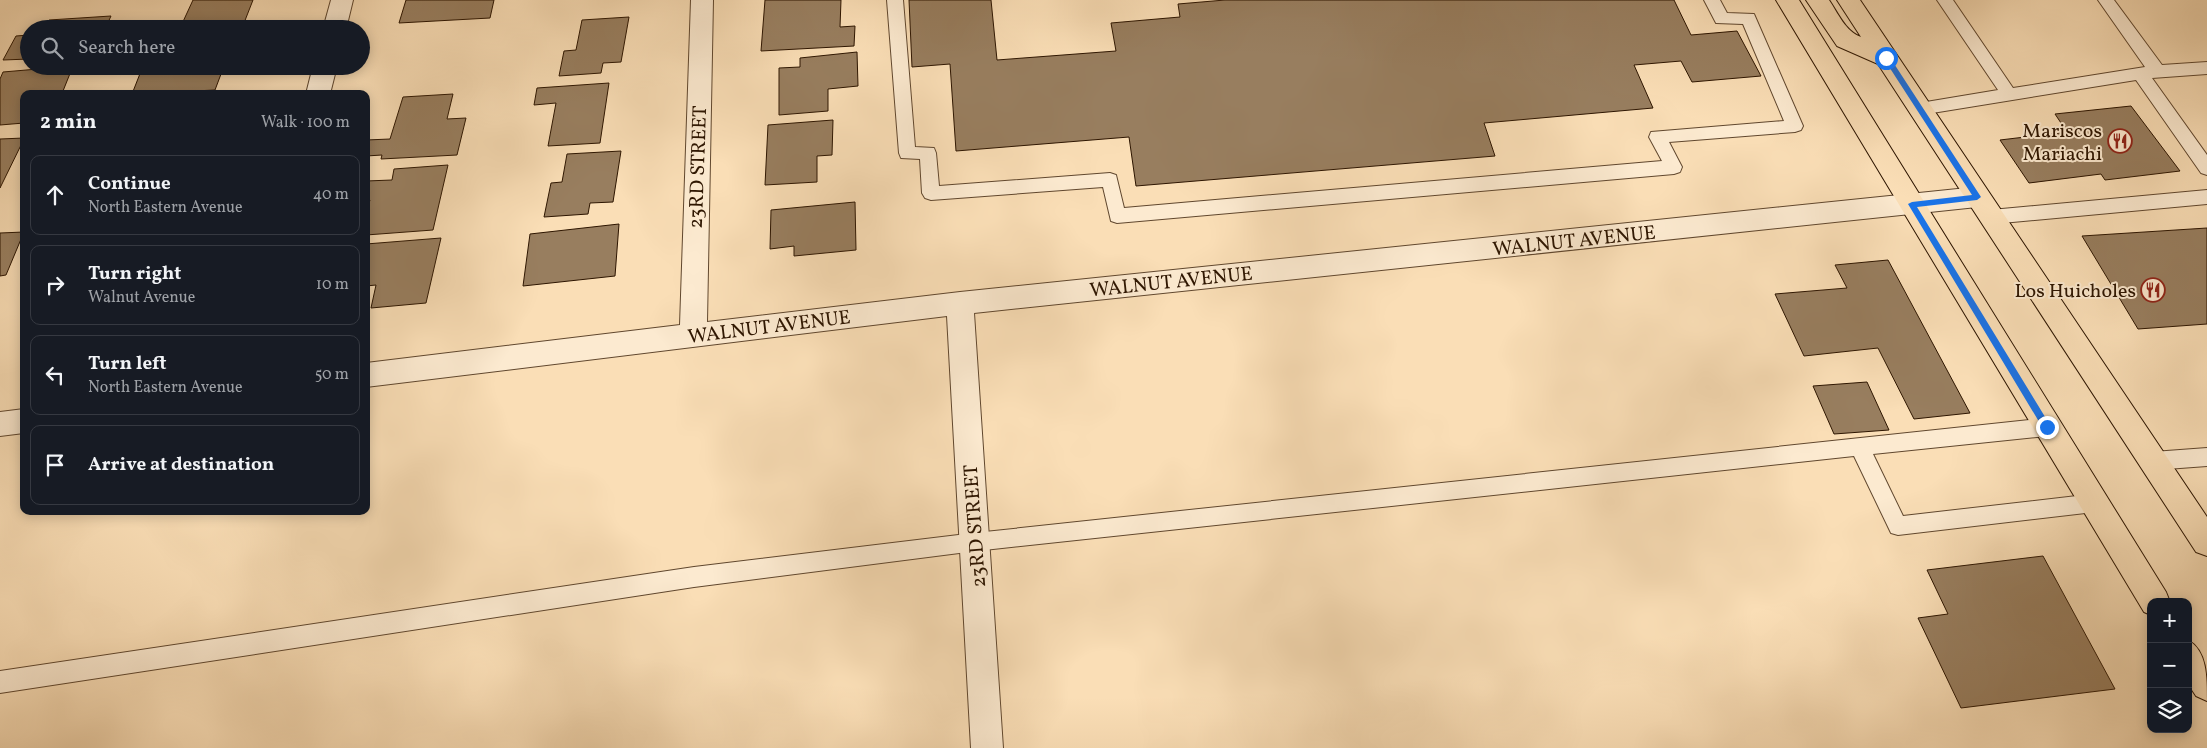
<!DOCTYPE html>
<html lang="en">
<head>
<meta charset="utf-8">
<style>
  :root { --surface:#171b24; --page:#20242c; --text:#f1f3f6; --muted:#9ea1a6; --line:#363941 }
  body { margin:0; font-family:Vollkorn,serif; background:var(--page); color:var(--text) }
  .controls { position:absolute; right:15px; bottom:15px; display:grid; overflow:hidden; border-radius:10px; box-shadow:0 2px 12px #0003 }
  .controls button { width:45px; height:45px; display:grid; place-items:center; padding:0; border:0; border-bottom:1px solid var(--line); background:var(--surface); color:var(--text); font:25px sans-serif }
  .stop { position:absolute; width:15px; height:15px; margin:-11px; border:4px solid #1a73e8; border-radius:50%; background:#fff }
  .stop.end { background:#1a73e8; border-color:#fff; box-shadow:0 1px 5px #0008 }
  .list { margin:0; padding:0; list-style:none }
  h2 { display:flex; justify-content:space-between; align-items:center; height:65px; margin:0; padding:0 20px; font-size:21px }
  h2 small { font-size:16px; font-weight:400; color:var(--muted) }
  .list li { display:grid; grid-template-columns:32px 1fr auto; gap:15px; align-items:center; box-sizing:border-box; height:80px; margin:0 10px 10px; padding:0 10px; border:1px solid var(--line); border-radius:10px }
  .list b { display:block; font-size:19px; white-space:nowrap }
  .list p { margin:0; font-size:16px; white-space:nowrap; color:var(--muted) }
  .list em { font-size:16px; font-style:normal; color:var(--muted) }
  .icon { flex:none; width:28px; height:28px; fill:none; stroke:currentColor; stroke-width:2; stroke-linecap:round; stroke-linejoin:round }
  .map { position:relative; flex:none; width:2207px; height:748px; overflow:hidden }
  .search { position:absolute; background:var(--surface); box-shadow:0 2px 12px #0003; left:20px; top:20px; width:350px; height:55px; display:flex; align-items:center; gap:12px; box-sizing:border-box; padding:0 18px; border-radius:28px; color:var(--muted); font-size:19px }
  .panel { position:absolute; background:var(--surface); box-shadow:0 2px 12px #0003; left:20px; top:90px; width:350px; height:425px; border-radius:10px }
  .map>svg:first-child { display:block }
</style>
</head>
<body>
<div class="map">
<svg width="2207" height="748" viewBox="0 0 2207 748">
  <rect width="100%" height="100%" fill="#fadeb6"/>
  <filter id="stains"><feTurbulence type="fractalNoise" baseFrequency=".004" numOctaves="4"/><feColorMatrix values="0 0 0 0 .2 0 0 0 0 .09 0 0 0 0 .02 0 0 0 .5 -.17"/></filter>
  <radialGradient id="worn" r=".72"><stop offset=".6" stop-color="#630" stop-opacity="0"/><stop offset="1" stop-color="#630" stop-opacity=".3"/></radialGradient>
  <path fill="#987e5f" stroke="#2d1500" d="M 193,0 L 253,0 L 244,23 L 181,26 Z
    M 406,0 L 494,0 L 490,18 L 399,23 Z
    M 765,0 L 841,0 L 840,27 L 855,26 L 854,46 L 761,51 Z
    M 909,0 L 991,0 L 997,60 L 1116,51 L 1111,23 L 1180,17 L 1178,4 L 1225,0 L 1674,0 L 1691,35 L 1737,31 L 1761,76 L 1692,82 L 1681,61 L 1634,65 L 1653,108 L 1484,123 L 1495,156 L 1136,186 L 1129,137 L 956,151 L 950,64 L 912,67 Z
    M 111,16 L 105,29 L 45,29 L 49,20 Z
    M 629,17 L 621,62 L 603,63 L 601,73 L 559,76 L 564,51 L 576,50 L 582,20 Z
    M 29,35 L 29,59 L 3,60 L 16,36 Z
    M 857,52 L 858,86 L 828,89 L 828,111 L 779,115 L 779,68 L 800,67 L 800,58 Z
    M 73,66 L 63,91 L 55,92 L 54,94 L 24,94 L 24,123 L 0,125 L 0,79 L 3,72 Z
    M 143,66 L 224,66 L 215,90 L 132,94 Z
    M 609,83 L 600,143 L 548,146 L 556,103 L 534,105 L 537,88 Z
    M 453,94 L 447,119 L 466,118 L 457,155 L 381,159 L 382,155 L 366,156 L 366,140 L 390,139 L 403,97 Z
    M 2131,106 L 2180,171 L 2105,180 L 2101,174 L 2029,183 L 2000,140 L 2067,132 L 2055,114 Z
    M 833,120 L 832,155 L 817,156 L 817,182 L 765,185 L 768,125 Z
    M 24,138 L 24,139 L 0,188 L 0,139 Z
    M 621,151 L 613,202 L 590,203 L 588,214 L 544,217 L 551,183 L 562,182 L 567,154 Z
    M 448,165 L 433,230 L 366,235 L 366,213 L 370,200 L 366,201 L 366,181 L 392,180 L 394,169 Z
    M 855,202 L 856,250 L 794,256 L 794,246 L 770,249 L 771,210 Z
    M 619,224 L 615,276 L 523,286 L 530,234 Z
    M 2207,228 L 2207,324 L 2138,329 L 2082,236 Z
    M 24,232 L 6,275 L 0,276 L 0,233 Z
    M 441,238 L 426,303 L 371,308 L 376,285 L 366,286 L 366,244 Z
    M 1888,260 L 1970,413 L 1914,419 L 1878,348 L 1804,356 L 1775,294 L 1847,288 L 1835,265 Z
    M 1867,382 L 1889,430 L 1834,434 L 1813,386 Z
    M 2043,556 L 2115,689 L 1961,708 L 1918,618 L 1948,614 L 1927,570 Z"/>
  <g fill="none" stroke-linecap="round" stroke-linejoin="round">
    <g stroke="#60472e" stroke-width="2">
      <path id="service" d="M 887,0 L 903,0 L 915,147 L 934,148 L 936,153 L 939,186 L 1110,173 L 1116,175 L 1124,208 L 1662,161 L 1649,137 L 1651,132 L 1784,121 L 1743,24 L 1716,23 L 1704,0 L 1720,0 L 1727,13 L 1754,14 L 1803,126 L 1801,130 L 1795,132 L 1669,142 L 1682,167 L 1680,172 L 1674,174 L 1117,223 L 1111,221 L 1103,187 L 931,200 L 925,198 L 922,193 L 920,159 L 901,158 L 899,153 Z
        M 1937,0 L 1953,0 L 2013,88 L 2145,67 L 2098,0 L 2114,0 L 2162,65 L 2207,62 L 2207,74 L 2152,78 L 2207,155 L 2207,175 L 2201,173 L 2136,80 L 1920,115 L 1914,113 L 1912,109 L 1914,105 L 1920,103 L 1998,90 Z
        M 2207,190 L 2207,204 L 1991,224 L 1985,222 L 1982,217 L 1985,212 L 1991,210 Z
        M 2047,418 L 2054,421 L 2057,427 L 2054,433 L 2047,436 L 1873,454 L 1903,516 L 2094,494 L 2101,497 L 2104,503 L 2101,509 L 2094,512 L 1898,535 L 1891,533 L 1854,456 L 975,551 L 694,587 L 0,693 L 0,671 L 694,567 L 975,533 Z
        M 2207,448 L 2207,466 L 2153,470 L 2146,467 L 2143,461 L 2146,455 L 2153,452 Z"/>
    </g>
    <g stroke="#60472e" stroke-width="2">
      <path id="minor" d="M 331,0 L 353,0 L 346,29 L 323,29 Z
        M 691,0 L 713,0 L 707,322 L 960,292 L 1977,187 L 1986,190 L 1990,197 L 1986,204 L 1977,207 L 974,313 L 1003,748 L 971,748 L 947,316 L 366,387 L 366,363 L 680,325 Z
        M 313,66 L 337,66 L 330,94 L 306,94 Z
        M 24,409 L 24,433 L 0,436 L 0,412 Z"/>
    </g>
    <g stroke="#2d1500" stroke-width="2">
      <path id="primary" d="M 1776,0 L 1799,0 L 2166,592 L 2170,602 L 2151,602 L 2151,615 L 2144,612 Z
        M 1806,0 L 1829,0 C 1838,13 1845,31 1861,37 L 1837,0 L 1860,0 L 2207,517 L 2207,556 L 2196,552 L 1878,64 L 1837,46 Z
        M 2188,640 C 2207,651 2207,676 2207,701 L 2196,696 L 2188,684 Z"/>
    </g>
    <use href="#service" fill="#fcead0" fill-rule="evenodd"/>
    <use href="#minor" fill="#fcead0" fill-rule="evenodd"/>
    <use href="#primary" fill="#fadeb6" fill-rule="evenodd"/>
  </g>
  <path fill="#1a73e8" d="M 1884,56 L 1889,56 L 1981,197 L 1977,200 L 1917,207 L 2050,425 L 2050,430 L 2044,430 L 1908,204 L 1912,202 L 1972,195 L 1884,59 Z"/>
  <defs>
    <g id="restaurant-ring" transform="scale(1.25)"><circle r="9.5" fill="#fcead0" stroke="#8f2418" stroke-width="1.5"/><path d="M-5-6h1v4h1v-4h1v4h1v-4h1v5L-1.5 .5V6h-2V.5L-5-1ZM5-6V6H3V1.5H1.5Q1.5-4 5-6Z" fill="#8f2418"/></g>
  </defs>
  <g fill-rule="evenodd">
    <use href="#restaurant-ring" x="2120" y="141"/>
    <use href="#restaurant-ring" x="2153" y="290"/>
  </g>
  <g text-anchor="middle" stroke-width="4" stroke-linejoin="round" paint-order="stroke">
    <g font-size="20" fill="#2d1500" stroke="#fcead0" text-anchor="end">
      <text x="2102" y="137">Mariscos<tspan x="2102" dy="23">Mariachi</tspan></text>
      <text x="2136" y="297">Los Huicholes</text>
    </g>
    <g font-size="20" fill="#2d1500" stroke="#fcead0">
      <text transform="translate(697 167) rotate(-88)" y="7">23RD STREET</text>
      <text transform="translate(1574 240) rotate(-6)" y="7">WALNUT AVENUE</text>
      <text transform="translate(1171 281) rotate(-6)" y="7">WALNUT AVENUE</text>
      <text transform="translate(769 326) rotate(-7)" y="7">WALNUT AVENUE</text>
      <text transform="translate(974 526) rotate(-94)" y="7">23RD STREET</text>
    </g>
  </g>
  <rect width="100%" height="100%" filter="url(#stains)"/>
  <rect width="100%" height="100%" fill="url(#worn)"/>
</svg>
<div class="controls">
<button>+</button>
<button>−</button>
<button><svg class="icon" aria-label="layers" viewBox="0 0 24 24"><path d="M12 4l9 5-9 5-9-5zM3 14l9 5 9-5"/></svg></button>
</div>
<div class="stop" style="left:1886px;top:58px"></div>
<div class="stop end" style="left:2047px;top:427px"></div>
<div class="search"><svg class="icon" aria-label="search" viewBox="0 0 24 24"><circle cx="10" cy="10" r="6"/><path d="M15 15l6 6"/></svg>Search here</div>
<section class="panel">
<h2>2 min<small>Walk · 100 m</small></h2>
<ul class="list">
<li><svg class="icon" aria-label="ahead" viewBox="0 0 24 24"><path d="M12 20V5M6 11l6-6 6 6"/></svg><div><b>Continue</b><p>North Eastern Avenue</p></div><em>40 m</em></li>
<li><svg class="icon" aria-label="right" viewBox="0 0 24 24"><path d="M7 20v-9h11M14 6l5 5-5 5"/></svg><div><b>Turn right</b><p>Walnut Avenue</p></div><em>10 m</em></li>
<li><svg class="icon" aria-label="left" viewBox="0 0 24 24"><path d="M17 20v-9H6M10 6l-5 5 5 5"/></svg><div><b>Turn left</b><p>North Eastern Avenue</p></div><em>50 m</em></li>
<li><svg class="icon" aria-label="arrive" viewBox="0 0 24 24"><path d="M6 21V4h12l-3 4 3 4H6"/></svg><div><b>Arrive at destination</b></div></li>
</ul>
</section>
</div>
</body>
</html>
